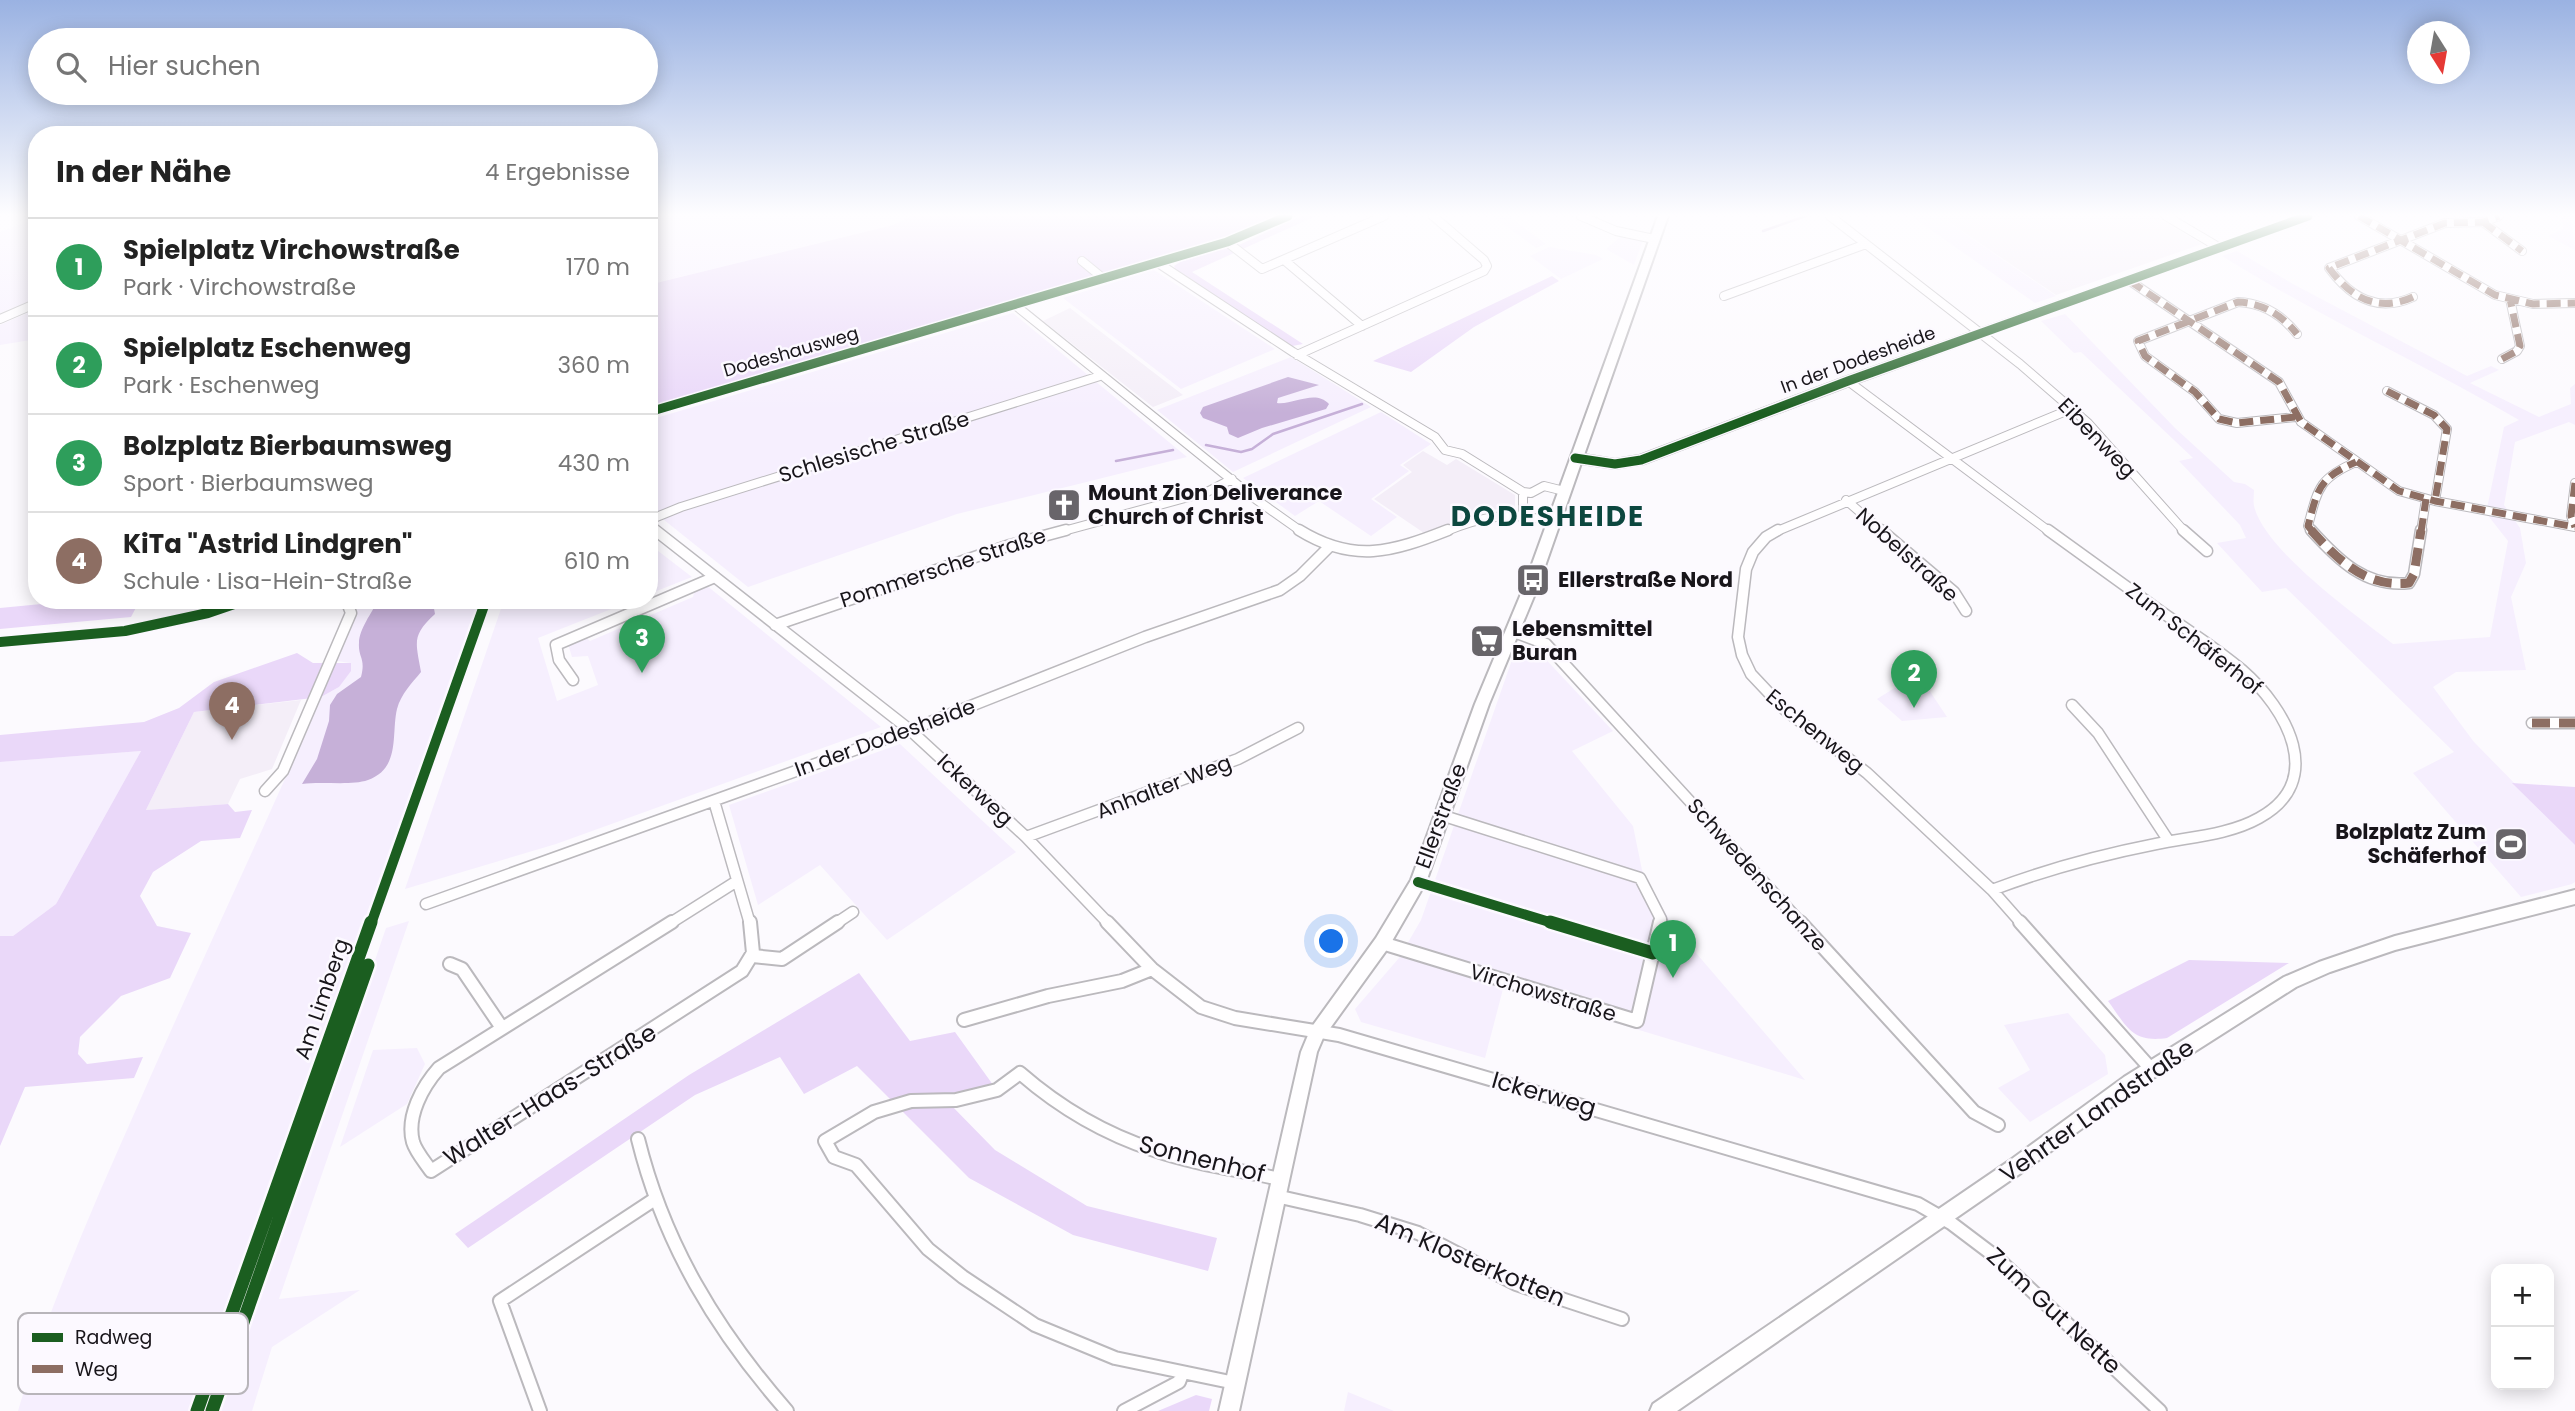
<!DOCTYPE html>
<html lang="de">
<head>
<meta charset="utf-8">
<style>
  :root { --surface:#fff; --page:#f6f6f6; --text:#222; --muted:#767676; --line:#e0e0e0; --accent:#111827 }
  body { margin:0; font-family:Poppins,sans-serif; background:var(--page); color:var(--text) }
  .controls { position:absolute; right:21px; bottom:21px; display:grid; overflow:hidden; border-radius:14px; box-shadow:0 4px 18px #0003 }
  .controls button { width:63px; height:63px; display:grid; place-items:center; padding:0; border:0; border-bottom:2px solid var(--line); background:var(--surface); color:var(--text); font:35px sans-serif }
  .compass { position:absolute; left:2407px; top:21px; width:63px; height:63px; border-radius:50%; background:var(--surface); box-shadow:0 4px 18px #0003; rotate:169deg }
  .you { position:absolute; left:1332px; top:942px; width:24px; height:24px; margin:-18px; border:5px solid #fff; border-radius:50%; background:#1a73e8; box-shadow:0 0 0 10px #1a73e833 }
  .badge { display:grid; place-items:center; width:46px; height:46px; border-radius:50%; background:var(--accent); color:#fff; font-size:23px; font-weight:700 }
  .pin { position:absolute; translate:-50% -58px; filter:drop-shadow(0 2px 4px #0008) }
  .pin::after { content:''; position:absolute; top:37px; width:24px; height:21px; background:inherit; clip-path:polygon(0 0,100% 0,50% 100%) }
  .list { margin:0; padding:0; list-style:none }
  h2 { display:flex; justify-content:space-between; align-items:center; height:91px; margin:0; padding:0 28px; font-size:30px }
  h2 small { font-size:23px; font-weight:400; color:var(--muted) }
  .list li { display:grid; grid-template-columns:46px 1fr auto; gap:21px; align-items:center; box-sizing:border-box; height:98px; padding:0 28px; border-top:2px solid var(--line) }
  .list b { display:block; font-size:26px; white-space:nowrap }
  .list p { margin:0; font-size:23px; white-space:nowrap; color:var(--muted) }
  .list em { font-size:23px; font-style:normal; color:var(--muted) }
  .icon { flex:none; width:38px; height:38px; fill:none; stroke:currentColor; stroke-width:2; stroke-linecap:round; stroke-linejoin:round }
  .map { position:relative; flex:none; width:2575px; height:1411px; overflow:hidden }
  .search { position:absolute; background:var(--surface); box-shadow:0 4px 18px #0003; left:28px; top:28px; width:630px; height:77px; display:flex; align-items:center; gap:18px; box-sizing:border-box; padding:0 24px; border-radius:38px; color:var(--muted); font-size:26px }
  .panel { position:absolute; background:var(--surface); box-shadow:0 4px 18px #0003; left:28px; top:126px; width:630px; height:483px; border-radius:28px }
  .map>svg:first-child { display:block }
</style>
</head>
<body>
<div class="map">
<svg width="2575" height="1411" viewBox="0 0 2575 1411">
  <rect width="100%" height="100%" fill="#fcfafe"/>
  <path fill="#f4eef8" d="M 1940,216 L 2155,216 L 2202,244 L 2056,295 Z
    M 1070,308 L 1183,395 L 1153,407 L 1043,321 Z
    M 1423,451 L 1447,465 L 1456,459 L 1515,495 L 1515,508 L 1488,510 L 1424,533 L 1374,499 L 1412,472 L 1403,465 Z
    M 301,700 L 272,769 L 240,779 L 228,804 L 146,810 L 194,712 Z"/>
  <path fill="#f6effe" d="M 649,216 L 911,216 L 893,225 L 655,283 L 649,273 Z
    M 1492,216 L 1508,216 L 1546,244 L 1536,248 Z
    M 1911,216 L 1939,216 L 2056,296 L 2035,303 Z
    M 2562,216 L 2571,216 L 2575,250 L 2548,236 L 2563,229 Z
    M 37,218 L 37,298 L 0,313 L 0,232 Z
    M 1621,236 L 1643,240 L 1634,265 L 1606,249 Z
    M 1549,247 L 1596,255 L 1603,259 L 1561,279 L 1530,256 Z
    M 2237,251 L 2293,284 L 2467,376 L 2491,366 L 2499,370 L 2470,383 L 2539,417 L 2571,404 L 2570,388 L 2575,384 L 2575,425 L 2569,422 L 2515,442 L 2504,505 L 2520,528 L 2526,563 L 2511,597 L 2526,670 L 2456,672 L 2433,687 L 2474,742 L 2575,845 L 2575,882 L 2572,884 L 2521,897 L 2413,773 L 2454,752 L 2286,588 L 2262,592 L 2217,543 L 2246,538 L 2240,525 L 2179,461 L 2193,458 L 2081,352 L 2074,353 L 2041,321 L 2065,314 L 2175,428 L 2234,482 L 2245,484 L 2254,490 C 2254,495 2253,501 2254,506 C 2265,551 2357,616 2393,644 L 2490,637 L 2508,541 L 2486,513 L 2504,427 L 2519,420 C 2421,363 2318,316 2222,256 Z
    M 1154,270 L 1275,349 L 1181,389 L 1063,298 Z
    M 37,309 L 37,339 L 0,345 L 0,325 Z
    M 1013,313 L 1187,457 L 957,514 L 748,587 L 649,508 L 649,420 Z
    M 1291,357 L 1371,407 L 1233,472 L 1157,410 Z
    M 1381,412 L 1431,444 L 1400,465 L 1409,471 L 1371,499 L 1397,517 L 1371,536 L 1319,501 L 1295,516 L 1243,478 Z
    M 649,544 L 692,577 L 649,594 Z
    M 706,585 L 881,727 L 556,844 L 405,889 L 504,600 L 634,600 L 538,638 L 557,701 L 598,685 L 588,656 L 572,657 L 568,644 L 584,636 L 590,641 L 693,597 L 695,589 Z
    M 354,600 L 480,600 L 188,1411 L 18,1411 C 48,1309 91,1211 134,1114 C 195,974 261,836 321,697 L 339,687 L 350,663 L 337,661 L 357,610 Z
    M 1538,651 L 1613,731 L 1572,751 L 1633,826 L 1642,870 L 1672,925 L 1805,1080 L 1503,989 L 1485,1058 L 1361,1022 L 1355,1009 L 1399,958 L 1421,920 L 1513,657 Z
    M 1912,677 L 1929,690 L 1947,717 L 1902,721 L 1877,699 Z
    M 900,744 L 1016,852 L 887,940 L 820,865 L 758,905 L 729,805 Z
    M 141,751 L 56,904 L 13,936 L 0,936 L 0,762 Z
    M 409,921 L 279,1299 L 360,1290 L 272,1347 L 252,1411 L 221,1411 L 386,928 Z
    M 2068,1013 L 2105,1055 L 2108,1074 L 2030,1122 L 1998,1088 L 2030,1070 L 2004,1025 Z
    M 417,1048 L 425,1064 L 407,1104 L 340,1147 L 373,1050 Z
    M 1348,1392 L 1394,1411 L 1344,1411 Z"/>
  <path fill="#ead8f9" d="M 911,216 L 1277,216 L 1223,240 L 649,407 L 649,273 L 656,283 L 893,225 Z
    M 1301,216 L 1316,216 L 1192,272 L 1303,344 L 1292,346 L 1176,271 L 1174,266 L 1180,262 L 1241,244 Z
    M 1552,276 L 1559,281 L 1474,327 L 1411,372 L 1373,361 Z
    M 83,600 L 140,600 L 131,617 L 0,629 L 0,608 Z
    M 297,653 L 313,663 L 351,663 L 351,671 L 339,687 L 321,697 L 194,712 L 146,810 L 228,804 L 235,812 L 252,810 L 240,838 L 201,841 L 153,872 L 140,896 L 157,926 L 191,933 L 170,978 L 121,996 L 80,1037 L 78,1054 L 87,1064 L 143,1057 L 134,1078 L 25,1087 L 0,1146 L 0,936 L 13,936 L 56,904 L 141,751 L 0,762 L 0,735 L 144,722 L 179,708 L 214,682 Z
    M 2512,783 L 2575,787 L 2575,845 Z
    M 2189,960 L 2289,963 L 2167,1038 C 2132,1043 2127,1027 2108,1001 Z
    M 859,973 L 910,1041 L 955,1032 L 996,1089 L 948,1102 L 995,1150 L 1087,1206 L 1217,1238 L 1208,1271 L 1073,1235 L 969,1178 L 857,1066 L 804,1094 L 780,1057 L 695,1095 L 468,1248 L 455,1234 L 689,1075 Z
    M 1196,1395 L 1212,1399 L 1209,1411 L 1158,1411 Z"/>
  <path fill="#c6b0d8" d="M 1288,377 L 1319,385 L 1278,398 L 1277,403 C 1294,405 1315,389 1329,404 L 1326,409 L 1262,428 L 1238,438 L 1229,434 L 1227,427 L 1203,418 L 1200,413 L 1203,407 Z
    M 378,600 L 436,600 L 433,603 L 435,614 C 411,636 416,642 421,672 C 412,683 401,694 397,709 C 391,734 401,768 368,780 C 351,786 322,781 302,784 L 317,759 L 329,721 L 330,705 L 337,694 L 361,677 C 366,658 358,658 359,643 C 359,629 372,613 378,600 Z"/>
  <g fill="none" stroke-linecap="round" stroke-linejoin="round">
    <path stroke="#c6b0d8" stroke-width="2.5" d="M 1763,231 L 1806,216
      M 1206,445 L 1241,452 L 1252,449 L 1273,434 L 1362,404
      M 1116,461 L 1173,450"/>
    <g stroke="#bbb9bd" stroke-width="10">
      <path id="street-far2" d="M 1581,216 L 1616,231 L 1654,239
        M 1830,216 L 2020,364 L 2088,423 L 2185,532
        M 2166,216 L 2220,248
        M 2359,216 L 2495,295 L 2533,304 L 2575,303
        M 2483,222 L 2522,251
        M 1227,242 L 1262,269 L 1384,216
        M 1284,260 L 1362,326
        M 1082,261 L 1104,279
        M 1158,263 L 1293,352 L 1435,437 L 1445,450 L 1462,454 L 1523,492 L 1531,493 L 1544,486 L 1564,491
        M 2130,281 L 2279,382 L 2301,422 L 2399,491 L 2435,501 L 2575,527
        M 1724,296 L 1866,244
        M 2413,297 C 2378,313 2351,298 2329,268 L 2445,223 L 2483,222 L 2499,216
        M 1015,305 L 1254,498 L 1302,532
        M 0,319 L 37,303
        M 1297,355 L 1484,271 L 1487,266 L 1484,260 L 1433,216
        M 2502,359 L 2517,351 L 2520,346 L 2510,299
        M 1848,381 L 2050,532
        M 2387,391 L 2434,415 L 2447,429 L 2435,501
        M 649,412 L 1227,242 L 1288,216
        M 2295,417 L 2237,423 L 2219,419 L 2195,392 L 2145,356 L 2138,341 L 2238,302 C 2262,303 2282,315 2297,334
        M 2575,483 L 2571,516 L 2575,527
        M 1523,492 L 1523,515
        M 1846,500 L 1883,532
        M 649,520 L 681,507 L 1100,376
        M 649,525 L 657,532
        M 1060,532 L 1207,492 L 1232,479
        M 1444,532 C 1485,515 1509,512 1553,521
        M 1775,532 L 2071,409
        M 2313,532 L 2308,526 C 2318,488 2319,478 2356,462
        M 2421,532 L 2426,499"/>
    </g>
    <g stroke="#bbb9bd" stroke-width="13">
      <path id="street-far1" d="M 655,530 L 910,730 L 1026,837 L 1109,924
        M 1299,530 C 1354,564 1392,552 1448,530
        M 1778,530 L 1766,537 L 1753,552 L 1746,569 L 1738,637 L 1742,655 L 1751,674 L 1784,709 L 1867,773 L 1992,890 L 2022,924
        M 1881,530 L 1954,592 L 1966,611
        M 2183,530 L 2207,551
        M 2311,530 C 2338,560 2366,588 2409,583 L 2414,574 L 2421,530
        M 775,625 L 1010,545 L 1066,530
        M 1514,632 L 1546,644 L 1802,924
        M 0,642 L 125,631 L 208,613 L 246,600
        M 573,680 L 559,660 L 556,645 L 715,577
        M 2072,705 L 2098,733 L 2168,840
        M 2532,723 L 2575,723
        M 265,791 L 283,771 L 351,613 L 346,600
        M 714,801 L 750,924
        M 1441,815 L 1640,878 L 1661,919 L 1660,924
        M 1026,837 L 1238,759 L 1298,728
        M 1992,890 C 2045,870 2100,855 2156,844 C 2189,837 2229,835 2259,818 C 2327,781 2287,709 2242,670 C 2215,647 2184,628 2156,608 C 2120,582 2084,556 2048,530
        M 426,904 L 910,730 L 1145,637 L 1280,590 L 1300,576 L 1329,547
        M 669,924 L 737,881
        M 835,924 L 853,912"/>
    </g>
    <g stroke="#bbb9bd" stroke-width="16">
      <path id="street" d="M 672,922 L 439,1068 C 423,1086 406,1116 413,1142 C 416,1152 425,1162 431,1171 L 742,971 L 753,953 L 750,922
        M 1107,922 L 1152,969 L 1201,1007 L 1235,1018 L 1339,1035 L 1918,1204 L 1951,1223 L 1996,1257 L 2160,1411
        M 1800,922 L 1974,1112 L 1998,1125
        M 2020,922 L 2152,1070
        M 1382,943 L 1637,1021 L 1660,922
        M 753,956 L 782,959 L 838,922
        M 450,964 L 462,969 L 502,1028
        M 964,1020 L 1048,996 L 1122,981 L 1152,969
        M 638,1139 C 664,1244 716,1330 787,1411
        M 1276,1196 L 1360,1215 L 1418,1233 L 1516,1284 L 1622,1319
        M 1235,1383 L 1115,1358 L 1035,1325 L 963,1277 L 928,1249 L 856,1165 L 834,1157 L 825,1141 L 874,1112 L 911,1101 L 956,1100 L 997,1090 L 1020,1073 C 1059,1107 1105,1134 1154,1150 C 1194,1164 1239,1170 1280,1179
        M 540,1411 L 500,1301 L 655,1199
        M 1124,1411 L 1179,1382 L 1182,1374"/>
    </g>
    <g stroke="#bbb9bd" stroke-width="4">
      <path id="secondary" d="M 1658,216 L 1668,216 L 1584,455 L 1615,460 L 1639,456 L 1844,378 L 2299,216 L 2313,216 L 1852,384 L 1645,463 L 1615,468 L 1581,463 L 1537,589 L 1489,704 L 1426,882 L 1388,948 L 1323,1038 L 1317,1052 L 1239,1411 L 1219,1411 L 1301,1052 L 1311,1028 L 1376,938 L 1411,880 L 1475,704 L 1523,589 Z
        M 2575,890 L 2575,904 L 2395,950 L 2330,972 L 2296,987 L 2136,1089 L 2021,1173 L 1677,1411 L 1650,1411 L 1653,1404 L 2009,1161 L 2124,1077 L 2284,977 L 2319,962 L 2395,936 Z"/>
    </g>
    <use href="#street-far2" stroke="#fffeff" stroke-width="8"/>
    <use href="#street-far1" stroke="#fffeff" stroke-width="10"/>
    <use href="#street" stroke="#fffeff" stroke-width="12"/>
    <use href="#secondary" fill="#fffeff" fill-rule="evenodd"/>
    <path stroke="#8d6e63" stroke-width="7" stroke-dasharray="14 7" stroke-linecap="butt" d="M 2359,216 L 2495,295 L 2533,304 L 2575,303
      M 2483,222 L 2522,251
      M 2130,281 L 2279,382 L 2301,422 L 2399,491 L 2435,501 L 2575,527
      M 2413,297 C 2378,313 2351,298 2329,268 L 2445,223 L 2483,222 L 2499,216
      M 2502,359 L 2517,351 L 2520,346 L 2510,299
      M 2387,391 L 2434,415 L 2447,429 L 2435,501
      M 2295,417 L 2237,423 L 2219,419 L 2195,392 L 2145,356 L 2138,341 L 2238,302 C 2262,303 2282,315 2297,334
      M 2575,483 L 2571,516 L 2575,527
      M 2313,532 L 2308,526 C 2318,488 2319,478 2356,462
      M 2421,532 L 2426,499"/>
    <path stroke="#8d6e63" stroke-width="9" stroke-dasharray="18 9" stroke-linecap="butt" d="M 2311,530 C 2338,560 2366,588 2409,583 L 2414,574 L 2421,530
      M 2532,723 L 2575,723"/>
    <g stroke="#fcf9ff" stroke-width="12">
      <path id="cycleway-far2" d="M 649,412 L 1227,242 L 1288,216
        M 1575,458 L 1615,464 L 1641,460 L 1848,381 L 2308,216"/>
    </g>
    <g stroke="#fcf9ff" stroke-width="15">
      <path id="cycleway-far1" d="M 0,642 L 125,631 L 208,613 L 246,600
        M 1418,882 L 1556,924
        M 371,924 L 486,600"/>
    </g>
    <g stroke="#fcf9ff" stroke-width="18">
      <path id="cycleway" d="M 1550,922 L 1653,953
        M 197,1411 L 371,922
        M 212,1411 L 368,965"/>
    </g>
    <use href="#cycleway-far2" stroke="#1b5e20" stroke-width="9"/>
    <use href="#cycleway-far1" stroke="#1b5e20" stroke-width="10"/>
    <use href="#cycleway" stroke="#1b5e20" stroke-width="13"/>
  </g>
  <linearGradient id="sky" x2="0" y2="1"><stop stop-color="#9ab2e2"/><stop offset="0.52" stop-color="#fefdff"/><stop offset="1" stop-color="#fefdff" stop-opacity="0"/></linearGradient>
  <rect width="2575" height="413" fill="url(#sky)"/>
  <defs>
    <g id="church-square" transform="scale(1.75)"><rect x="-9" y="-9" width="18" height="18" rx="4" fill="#68656a" stroke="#fcf9ff"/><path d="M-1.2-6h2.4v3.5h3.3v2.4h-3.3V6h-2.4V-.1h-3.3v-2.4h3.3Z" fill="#fff"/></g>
    <g id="bus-square" transform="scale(1.75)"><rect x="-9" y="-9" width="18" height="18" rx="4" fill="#68656a" stroke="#fcf9ff"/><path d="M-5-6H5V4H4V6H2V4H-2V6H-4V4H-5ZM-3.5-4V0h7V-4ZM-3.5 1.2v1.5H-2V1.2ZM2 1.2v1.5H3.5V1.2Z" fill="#fff"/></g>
    <g id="supermarket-square" transform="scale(1.75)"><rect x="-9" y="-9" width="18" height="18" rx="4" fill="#68656a" stroke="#fcf9ff"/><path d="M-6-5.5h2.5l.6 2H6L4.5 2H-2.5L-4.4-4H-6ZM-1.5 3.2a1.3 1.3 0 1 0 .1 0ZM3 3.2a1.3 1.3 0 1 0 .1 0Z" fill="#fff"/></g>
    <g id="stadium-square" transform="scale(1.75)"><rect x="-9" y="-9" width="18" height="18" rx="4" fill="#68656a" stroke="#fcf9ff"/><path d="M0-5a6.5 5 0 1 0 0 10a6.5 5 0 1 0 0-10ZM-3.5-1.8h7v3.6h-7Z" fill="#fff"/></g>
  </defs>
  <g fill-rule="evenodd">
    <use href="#church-square" x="1064" y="505"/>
    <use href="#bus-square" x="1533" y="580"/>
    <use href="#supermarket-square" x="1487" y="641"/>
    <use href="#stadium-square" x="2511" y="844"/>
  </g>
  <g text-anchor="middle" stroke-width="5" stroke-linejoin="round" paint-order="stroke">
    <g font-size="18" fill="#18151a" stroke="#fcf9ff">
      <text transform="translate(791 352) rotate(-16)" y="6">Dodeshausweg</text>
      <text transform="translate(1858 360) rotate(-20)" y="6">In der Dodesheide</text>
    </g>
    <g font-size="21" fill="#18151a" stroke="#fcf9ff">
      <text transform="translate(2097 438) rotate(46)" y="7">Eibenweg</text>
      <text transform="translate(874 447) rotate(-17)" y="7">Schlesische Straße</text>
      <text transform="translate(1907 555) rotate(42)" y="7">Nobelstraße</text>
      <text transform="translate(943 568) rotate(-18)" y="7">Pommersche Straße</text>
      <text transform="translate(2194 639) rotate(38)" y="7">Zum Schäferhof</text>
      <text transform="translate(1815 731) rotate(39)" y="7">Eschenweg</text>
      <text transform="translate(885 738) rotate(-20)" y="7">In der Dodesheide</text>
      <text transform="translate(1164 787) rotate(-21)" y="7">Anhalter Weg</text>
      <text transform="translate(975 790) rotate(43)" y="7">Ickerweg</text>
      <text transform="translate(1441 816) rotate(-70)" y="7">Ellerstraße</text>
      <text transform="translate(1757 875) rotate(48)" y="7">Schwedenschanze</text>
      <text transform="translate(1543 993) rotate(17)" y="7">Virchowstraße</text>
      <text transform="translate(322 999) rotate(-71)" y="7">Am Limberg</text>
    </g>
    <g font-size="21" font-weight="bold" fill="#18151a" stroke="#fcf9ff" text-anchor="start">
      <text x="1088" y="500">Mount Zion Deliverance<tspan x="1088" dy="24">Church of Christ</tspan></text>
      <text x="1558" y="587">Ellerstraße Nord</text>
      <text x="1512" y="636">Lebensmittel<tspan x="1512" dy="24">Buran</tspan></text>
      <text x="2486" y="839" text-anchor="end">Bolzplatz Zum<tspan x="2486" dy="24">Schäferhof</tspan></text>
    </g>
    <g font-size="24" fill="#18151a" stroke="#fcf9ff">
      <text transform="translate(1544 1094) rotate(16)" y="8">Ickerweg</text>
      <text transform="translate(550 1095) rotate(-32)" y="8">Walter-Haas-Straße</text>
      <text transform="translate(2097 1111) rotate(-35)" y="8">Vehrter Landstraße</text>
      <text transform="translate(1202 1159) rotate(14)" y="8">Sonnenhof</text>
      <text transform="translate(1470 1260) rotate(23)" y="8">Am Klosterkotten</text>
      <text transform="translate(2054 1311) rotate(43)" y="8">Zum Gut Nette</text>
    </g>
    <g font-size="28" font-weight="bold" letter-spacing="2" fill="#0c473f" stroke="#fcf9ff">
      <text x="1548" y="526">DODESHEIDE</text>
    </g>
  </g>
  <rect x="18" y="1313" width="230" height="81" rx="10" fill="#fcf9ff" stroke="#b8b5ba" stroke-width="2"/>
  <rect x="32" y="1333" width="31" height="9" fill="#1b5e20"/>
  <rect x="32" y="1365" width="31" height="8" fill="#8d6e63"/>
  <g font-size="19" fill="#18151a">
    <text x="75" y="1344">Radweg</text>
    <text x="75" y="1376">Weg</text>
  </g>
</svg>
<div class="controls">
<button>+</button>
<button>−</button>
</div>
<svg class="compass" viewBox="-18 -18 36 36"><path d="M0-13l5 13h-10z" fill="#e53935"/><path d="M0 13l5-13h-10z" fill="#767676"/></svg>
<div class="you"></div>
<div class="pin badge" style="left:1673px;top:978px;background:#2e9e5b">1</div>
<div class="pin badge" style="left:1914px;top:708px;background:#2e9e5b">2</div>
<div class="pin badge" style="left:642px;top:673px;background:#2e9e5b">3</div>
<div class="pin badge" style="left:232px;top:740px;background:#8d6e63">4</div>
<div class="search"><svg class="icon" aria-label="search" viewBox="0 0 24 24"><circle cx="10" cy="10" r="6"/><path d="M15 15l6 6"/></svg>Hier suchen</div>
<section class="panel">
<h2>In der Nähe<small>4 Ergebnisse</small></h2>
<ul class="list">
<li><span class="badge" style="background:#2e9e5b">1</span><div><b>Spielplatz Virchowstraße</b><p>Park · Virchowstraße</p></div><em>170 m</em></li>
<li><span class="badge" style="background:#2e9e5b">2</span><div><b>Spielplatz Eschenweg</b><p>Park · Eschenweg</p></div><em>360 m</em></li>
<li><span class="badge" style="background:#2e9e5b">3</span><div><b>Bolzplatz Bierbaumsweg</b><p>Sport · Bierbaumsweg</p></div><em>430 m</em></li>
<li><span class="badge" style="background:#8d6e63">4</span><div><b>KiTa &quot;Astrid Lindgren&quot;</b><p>Schule · Lisa-Hein-Straße</p></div><em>610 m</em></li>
</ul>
</section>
</div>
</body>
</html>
